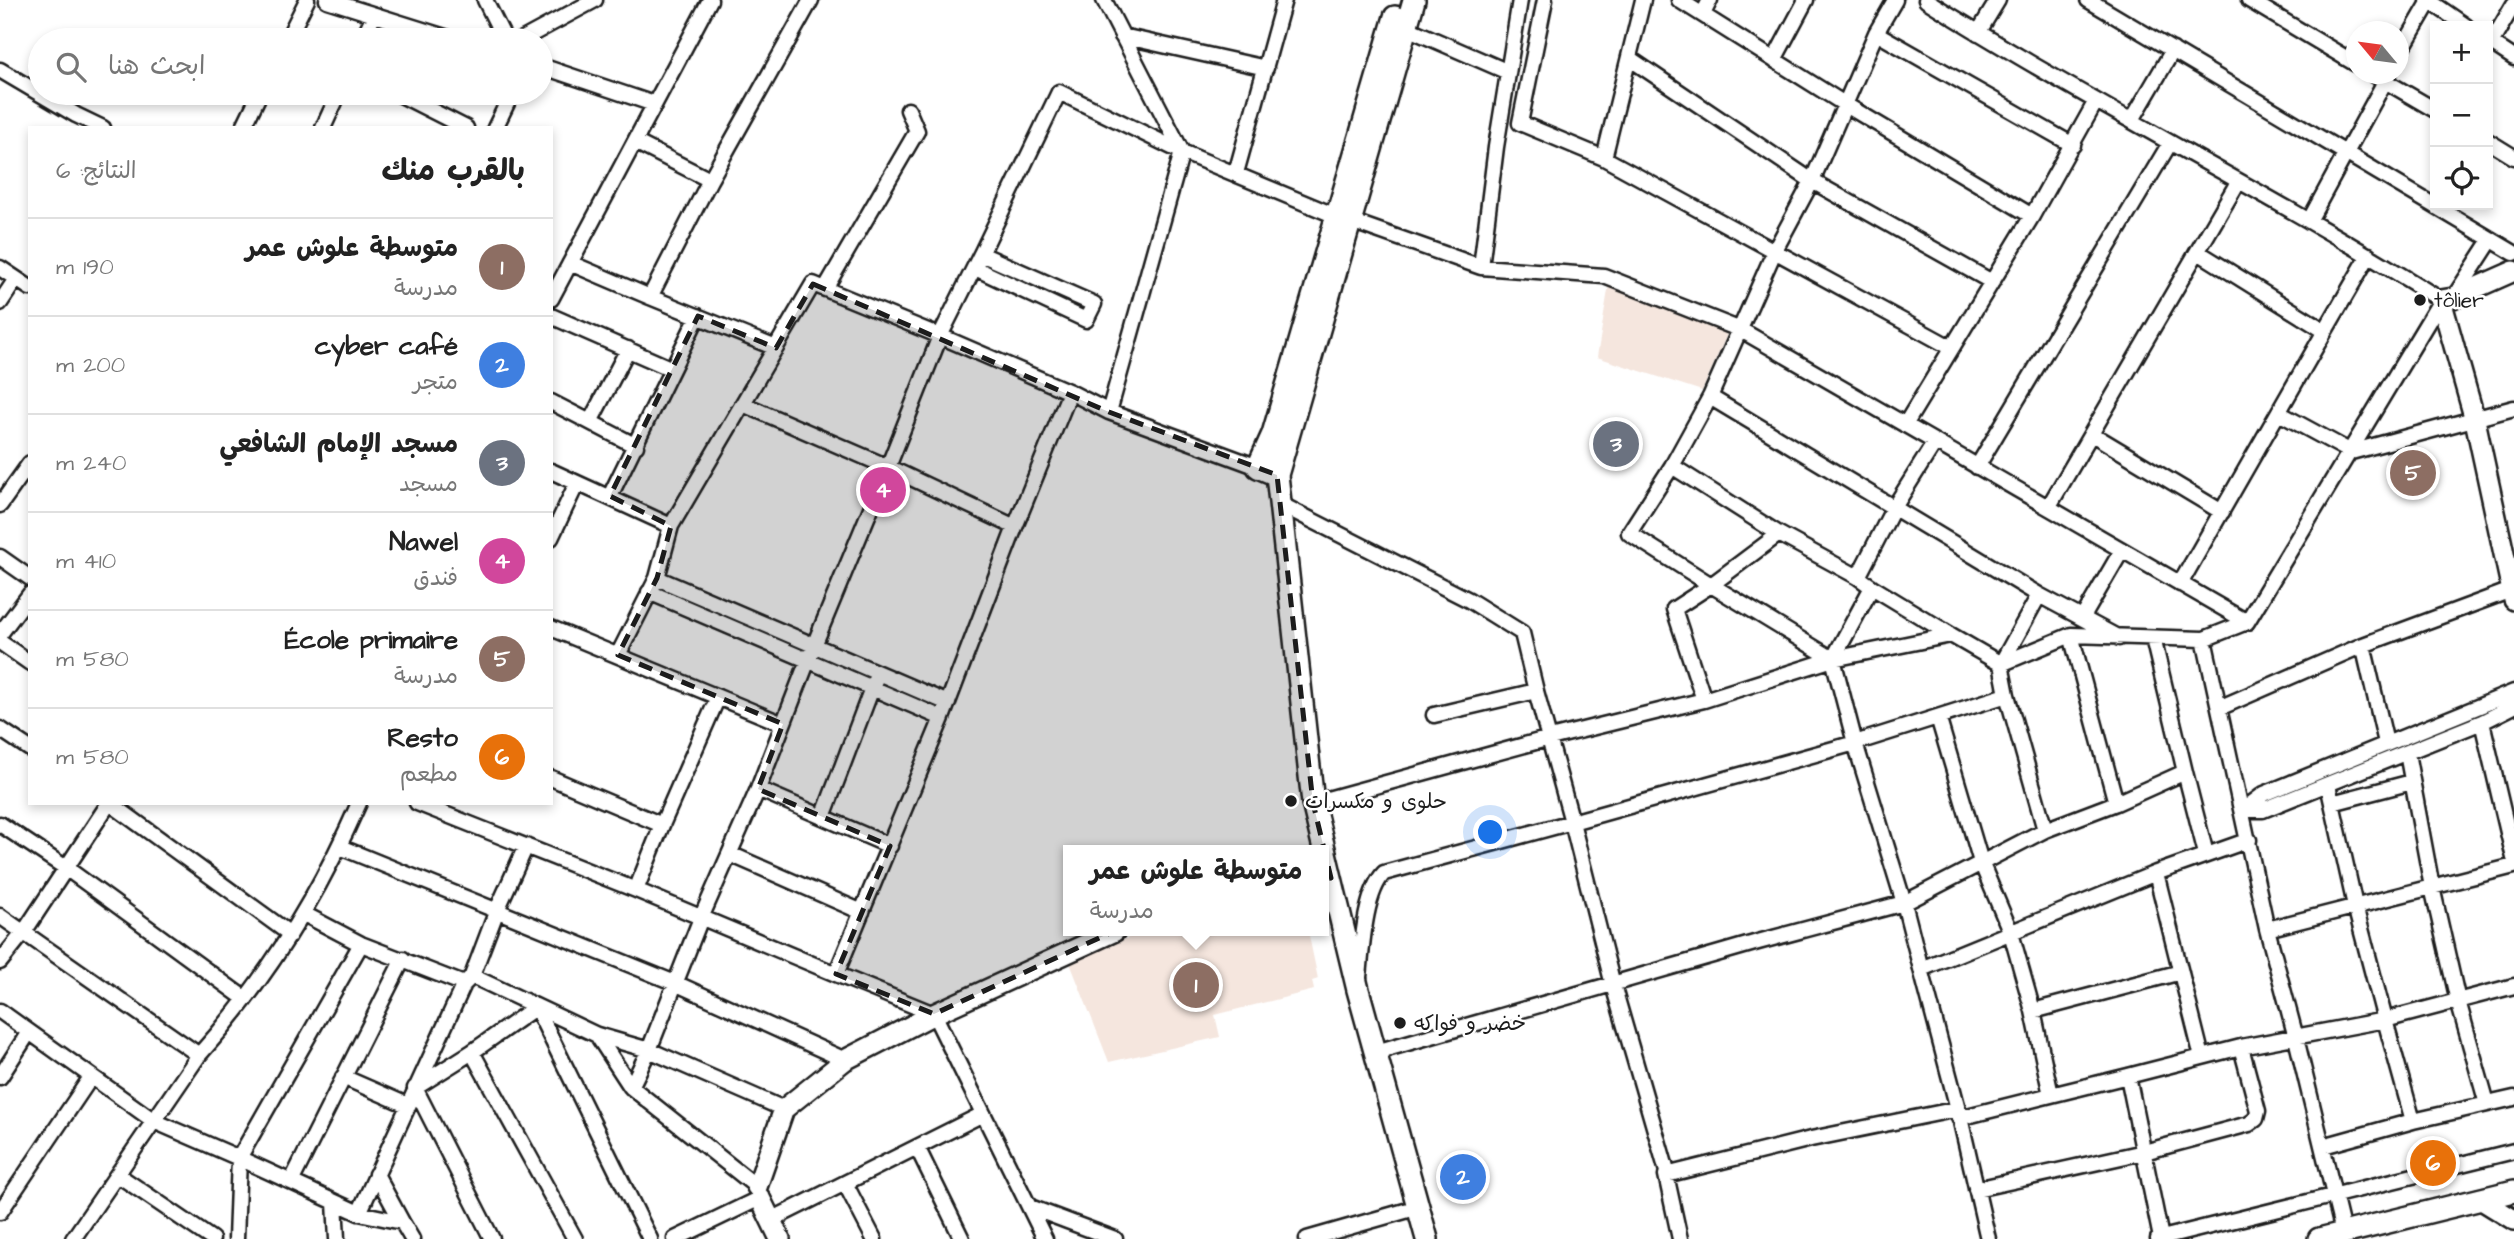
<!DOCTYPE html>
<html lang="ar">
<head>
<meta charset="utf-8">
<style>
  :root { --surface:#fff; --page:#f6f6f6; --text:#222; --muted:#767676; --line:#e0e0e0; --accent:#d93025 }
  body { margin:0; font-family:"Architects Daughter","Playpen Sans Arabic",sans-serif; background:var(--page); color:var(--text); direction:rtl }
  .controls { position:absolute; right:21px; top:21px; display:grid; overflow:hidden; border-radius:0px; box-shadow:0 4px 10px #0003 }
  .controls button { width:63px; height:63px; display:grid; place-items:center; padding:0; border:0; border-bottom:2px solid var(--line); background:var(--surface); color:var(--text); font:35px sans-serif }
  .compass { position:absolute; left:2346px; top:21px; width:63px; height:63px; border-radius:50%; background:var(--surface); box-shadow:0 4px 10px #0003; rotate:299deg }
  .you { position:absolute; left:1491px; top:833px; width:24px; height:24px; margin:-18px; border:5px solid #fff; border-radius:50%; background:#1a73e8; box-shadow:0 0 0 10px #1a73e833 }
  .badge { display:grid; place-items:center; width:46px; height:46px; border-radius:50%; background:var(--accent); color:#fff; font-size:23px; font-weight:700 }
  .pin { position:absolute; translate:-50% -50%; border:4px solid #fff; box-shadow:0 2px 7px #0006 }
  .popup { position:absolute; left:1063px; top:845px; width:266px; height:91px; box-sizing:border-box; display:grid; place-content:center; border-radius:0px; background:var(--surface); filter:drop-shadow(0 2px 5px #0005); font-size:23px; white-space:nowrap; color:var(--muted) }
  .popup b { font-size:26px; color:var(--text) }
  .popup::after { content:''; position:absolute; left:50%; top:100%; margin-left:-14px; border:14px solid transparent; border-top-color:var(--surface) }
  .list { margin:0; padding:0; list-style:none }
  h2 { display:flex; justify-content:space-between; align-items:center; height:91px; margin:0; padding:0 28px; font-size:30px }
  h2 small { font-size:23px; font-weight:400; color:var(--muted) }
  .list li { display:grid; grid-template-columns:46px 1fr auto; gap:21px; align-items:center; box-sizing:border-box; height:98px; padding:0 28px; border-top:2px solid var(--line) }
  .list b { display:block; font-size:26px; white-space:nowrap }
  .list p { margin:0; font-size:23px; white-space:nowrap; color:var(--muted) }
  .list em { font-size:23px; font-style:normal; color:var(--muted) }
  .icon { flex:none; width:38px; height:38px; fill:none; stroke:currentColor; stroke-width:2; stroke-linecap:round; stroke-linejoin:round }
  .map { position:relative; flex:none; width:2514px; height:1239px; overflow:hidden; direction:ltr }
  .search { position:absolute; background:var(--surface); box-shadow:0 4px 10px #0003; left:28px; top:28px; width:525px; height:77px; display:flex; align-items:center; gap:18px; box-sizing:border-box; padding:0 24px; border-radius:38px; color:var(--muted); font-size:26px }
  .panel { position:absolute; background:var(--surface); box-shadow:0 4px 10px #0003; left:28px; top:126px; width:525px; height:679px; border-radius:0px; direction:rtl }
  .map>svg:first-child { display:block }
</style>
</head>
<body>
<div class="map">
<svg width="2514" height="1239" viewBox="0 0 2514 1239">
  <rect width="100%" height="100%" fill="#fff"/>
  <filter id="ink" filterUnits="userSpaceOnUse"><feTurbulence type="fractalNoise" baseFrequency=".0143" numOctaves="2"/><feDisplacementMap in="SourceGraphic" scale="14" xChannelSelector="R" yChannelSelector="G"/><feConvolveMatrix kernelMatrix="1 2 1 2 8 2 1 2 1" color-interpolation-filters="sRGB"/></filter>
  <g filter="url(#ink)">
    <path fill="#f5e6de" d="M 1609,284 L 1732,323 L 1702,391 L 1597,357 Z
      M 1144,931 L 1308,931 L 1318,979 L 1312,981 L 1314,990 L 1215,1015 L 1220,1037 L 1109,1062 L 1070,963 Z"/>
    <g fill="none" stroke-linecap="round" stroke-linejoin="round">
      <g stroke="#1c1c1c" stroke-width="19">
        <path id="street" d="M 327,0 L 455,40
          M 485,0 L 505,40
          M 1104,0 L 1182,152 L 1109,412
          M 1545,0 L 1520,123 L 1604,158 L 1952,348
          M 1679,0 L 1846,105 L 2032,216
          M 1895,0 L 1876,33 L 1812,181 L 1775,250 L 1710,397 L 1672,466 L 1629,533 L 1711,585 L 1674,609 L 1704,700 L 1833,659 L 1872,587 L 1951,635
          M 1926,0 C 2094,106 2273,194 2441,300 L 2247,622 L 2204,639 L 2219,708
          M 2088,0 L 2514,253
          M 2249,0 L 2356,64
          M 2428,0 L 2466,26
          M 1703,14 L 1710,0
          M 1407,28 L 1508,72
          M 1876,33 L 2073,145
          M 1978,33 L 1998,0
          M 1122,36 L 1266,68
          M 287,40 L 307,0
          M 362,40 L 374,15
          M 521,40 L 595,0
          M 2488,41 L 2514,58
          M 2491,43 L 2514,4
          M 2398,56 L 2430,1
          M 1629,58 L 1812,181 L 1992,282
          M 1774,60 L 1806,0
          M 541,66 L 654,104
          M 0,70 L 76,115 L 103,128
          M 2373,74 L 2435,110
          M 397,93 L 466,128
          M 2132,120 L 2173,50
          M 243,128 L 260,93
          M 323,128 L 339,93
          M 495,128 L 512,93
          M 2488,141 L 2514,157
          M 635,142 L 710,180
          M 1604,158 L 1643,0
          M 1236,173 L 1284,0
          M 1351,221 L 1481,267 L 1604,276 L 1741,330 L 2247,622
          M 2309,221 L 2389,74
          M 2198,252 L 2325,331 L 2369,255
          M 981,254 L 1059,92 L 1182,152 L 1336,216
          M 570,263 L 650,297
          M 1481,267 L 1496,147 L 1520,0
          M 0,268 L 30,288
          M 825,289 L 917,131 L 908,110
          M 2454,297 L 2491,240
          M 551,299 L 710,0
          M 0,303 L 16,279
          M 551,316 L 672,369
          M 776,348 L 650,297 L 710,180 L 811,0
          M 1070,392 L 1015,527 L 888,467 L 940,336 L 1070,392 L 1109,412 L 1258,467
          M 1710,397 L 2039,595
          M 551,402 L 590,422 L 628,349
          M 2279,413 L 2351,452 L 2514,408
          M 590,422 L 636,446
          M 1905,425 L 2032,216 L 2096,101
          M 2092,434 L 2222,512
          M 1672,466 L 1779,534
          M 1977,467 L 2170,143
          M 551,471 L 671,526
          M 610,496 L 698,316
          M 0,505 L 30,463
          M 1282,505 L 1469,600 L 1522,633 L 1536,691
          M 2049,506 L 2238,182
          M 1015,527 L 942,718 L 836,974 L 934,1014 L 1045,1239
          M 551,538 L 577,483
          M 0,557 L 30,578
          M 1858,577 L 1893,509 L 1935,442
          M 657,578 L 948,703
          M 2180,584 L 2325,331
          M 649,592 L 942,718
          M 2083,617 L 2122,550
          M 551,628 L 783,724
          M 0,634 L 30,594
          M 1951,635 L 2001,664 L 2007,695 L 1855,743 L 1833,659 Z
          M 2119,638 L 2039,595 L 2001,664 L 2071,635 L 2204,639
          M 2153,638 L 2185,772
          M 0,642 L 30,663
          M 2363,645 L 2386,743
          M 618,655 L 657,578 L 671,526 L 813,284 L 940,336 L 981,254 L 1094,304 L 1086,320 L 975,268
          M 1833,659 L 1711,585 L 1779,534 L 1858,577 L 1872,587
          M 2007,695 L 2045,830
          M 1938,717 L 1981,862 L 2011,933 L 2033,1011 L 2051,1095 L 2128,1076 L 2161,1238
          M 2482,722 L 2514,858
          M 0,729 L 30,749
          M 2407,753 L 2432,887 L 2458,1001 L 2487,1104
          M 551,778 L 662,825 L 718,697
          M 758,789 L 890,846
          M 110,803 L 290,934
          M 417,803 L 636,890 L 836,974
          M 1313,803 L 1550,738 L 1704,700
          M 2116,803 L 2185,772 L 2206,854
          M 2332,803 L 2412,782
          M 2243,810 L 2264,794 L 2514,692
          M 2243,810 L 2263,810 L 2482,722 L 2514,706
          M 823,817 L 875,680
          M 0,824 L 66,868 L 244,998
          M 340,847 L 675,983 L 845,1060
          M 730,854 L 862,912
          M 2156,873 L 2202,1057
          M 636,890 L 662,825
          M 304,914 L 361,944 L 464,984
          M 0,916 L 199,1055
          M 2267,929 L 2219,708 L 2363,645 L 2514,589
          M 361,944 L 239,1158 L 359,1213 L 464,984 L 472,976 L 497,910 L 526,846
          M 0,962 L 24,932 L 109,803
          M 472,976 L 597,1035 L 649,1050 L 784,1109
          M 1359,977 C 1362,949 1364,894 1384,873 L 1572,822 L 1536,691 L 1434,715
          M 2514,986 L 2385,1020 L 2413,1121 L 2514,1098
          M 0,1011 L 154,1121 L 239,1158 L 236,1239
          M 2033,1011 L 2181,972
          M 597,1035 L 631,1087
          M 472,1052 L 575,1239
          M 1376,1052 L 1758,942 L 1904,903 L 1921,969
          M 2128,1076 L 2241,1047
          M 0,1077 L 29,1032
          M 343,1077 L 407,1105
          M 1959,1118 L 2051,1095
          M 2323,1146 L 2413,1121
          M 917,1147 L 962,1239
          M 118,1175 L 212,1239
          M 1668,1175 L 1613,985 L 1572,822 L 1855,743 L 1904,903 L 2045,830 L 2116,803 L 2071,635
          M 291,1182 L 403,959
          M 845,1183 L 874,1239
          M 1976,1189 L 2144,1152 L 2249,1124 L 2256,1119 L 2258,1111 L 2241,1047 L 2385,1020 L 2355,906 L 2328,785
          M 335,1202 L 337,1239
          M 1030,1207 L 1115,1239
          M 0,1212 L 91,1077
          M 359,1213 L 402,1222 L 376,1174
          M 771,1220 L 983,1114
          M 402,1222 L 412,1239
          M 2343,1232 L 2295,1034 L 2267,929 L 2514,866
          M 73,1239 L 199,1055 C 266,981 319,894 359,803
          M 492,1239 L 415,1088 L 472,1052 L 536,1007 L 650,1239
          M 675,1239 L 760,1198 L 757,1187 L 631,1087 L 649,1050 L 701,918 L 758,789 L 808,660 L 888,467 L 743,404
          M 1307,1239 L 1419,1207
          M 1680,1239 L 1666,1175 L 1811,1139 L 1958,1109
          M 1988,1239 L 1958,1109 L 1921,969 L 2156,873 L 2249,840
          M 2158,1239 L 2514,1151"/>
      </g>
      <g stroke="#1c1c1c" stroke-width="24">
        <path id="secondary" d="M 2514,271 L 2453,298 L 2441,300 L 2475,420 L 2514,600
          M 757,1187 L 784,1109 L 845,1060 L 934,1014 L 1115,931
          M 760,1198 L 780,1239
          M 2480,1199 L 2514,1220"/>
      </g>
      <g stroke="#1c1c1c" stroke-width="26">
        <path id="primary" d="M 1414,0 L 1277,475 L 1313,803 L 1358,990 L 1427,1239
          M 1277,475 L 1258,467 L 1273,434 L 1395,17
          M 2319,1239 L 2514,1191"/>
      </g>
      <use href="#street" stroke="#fff" stroke-width="14"/>
      <use href="#secondary" stroke="#fff" stroke-width="19"/>
      <use href="#primary" stroke="#fff" stroke-width="21"/>
    </g>
  </g>
  <path fill="#1c1c1c" fill-opacity="0.2" stroke="#1c1c1c" stroke-width="5" stroke-dasharray="14 9" stroke-linejoin="round" d="M 813,284 L 1109,412 L 1277,475 L 1313,803 L 1331,878 L 1162,909 L 934,1014 L 836,974 L 890,846 L 758,789 L 783,724 L 618,655 L 657,578 L 671,526 L 610,496 L 698,316 L 776,348 Z"/>
  <g fill="#1c1c1c" stroke="#fff" stroke-width="2.5">
    <circle cx="2420" cy="300" r="7"/>
    <circle cx="1291" cy="801" r="7"/>
    <circle cx="1400" cy="1023" r="7"/>
  </g>
  <g text-anchor="middle" stroke-width="5" stroke-linejoin="round" paint-order="stroke">
    <g font-size="21" fill="#1c1c1c" stroke="#fff" text-anchor="start">
      <text x="2434" y="307">tôlier</text>
      <text x="1305" y="808">حلوى و مكسرات</text>
      <text x="1414" y="1030">خضر و فواكه</text>
    </g>
  </g>
</svg>
<div class="controls">
<button>+</button>
<button>−</button>
<button><svg class="icon" aria-label="locate" viewBox="0 0 24 24"><circle cx="12" cy="12" r="6"/><path d="M12 2v4M12 18v4M2 12h4M18 12h4"/></svg></button>
</div>
<svg class="compass" viewBox="-18 -18 36 36"><path d="M0-13l5 13h-10z" fill="#e53935"/><path d="M0 13l5-13h-10z" fill="#767676"/></svg>
<div class="you"></div>
<div class="pin badge" style="left:1196px;top:985px;background:#8d6e63">1</div>
<div class="popup"><b>متوسطة علوش عمر</b>مدرسة</div>
<div class="pin badge" style="left:1463px;top:1177px;background:#3f7fe0">2</div>
<div class="pin badge" style="left:1616px;top:444px;background:#6b7280">3</div>
<div class="pin badge" style="left:883px;top:490px;background:#d1479c">4</div>
<div class="pin badge" style="left:2413px;top:473px;background:#8d6e63">5</div>
<div class="pin badge" style="left:2433px;top:1163px;background:#e8710a">6</div>
<div class="search"><svg class="icon" aria-label="search" viewBox="0 0 24 24"><circle cx="10" cy="10" r="6"/><path d="M15 15l6 6"/></svg>ابحث هنا</div>
<section class="panel">
<h2>بالقرب منك<small>النتائج: 6</small></h2>
<ul class="list">
<li><span class="badge" style="background:#8d6e63">1</span><div><b>متوسطة علوش عمر</b><p>مدرسة</p></div><em>190 m</em></li>
<li><span class="badge" style="background:#3f7fe0">2</span><div><b>cyber café</b><p>متجر</p></div><em>200 m</em></li>
<li><span class="badge" style="background:#6b7280">3</span><div><b>مسجد الإمام الشافعي</b><p>مسجد</p></div><em>240 m</em></li>
<li><span class="badge" style="background:#d1479c">4</span><div><b>Nawel</b><p>فندق</p></div><em>410 m</em></li>
<li><span class="badge" style="background:#8d6e63">5</span><div><b>École primaire</b><p>مدرسة</p></div><em>580 m</em></li>
<li><span class="badge" style="background:#e8710a">6</span><div><b>Resto</b><p>مطعم</p></div><em>580 m</em></li>
</ul>
</section>
</div>
</body>
</html>
